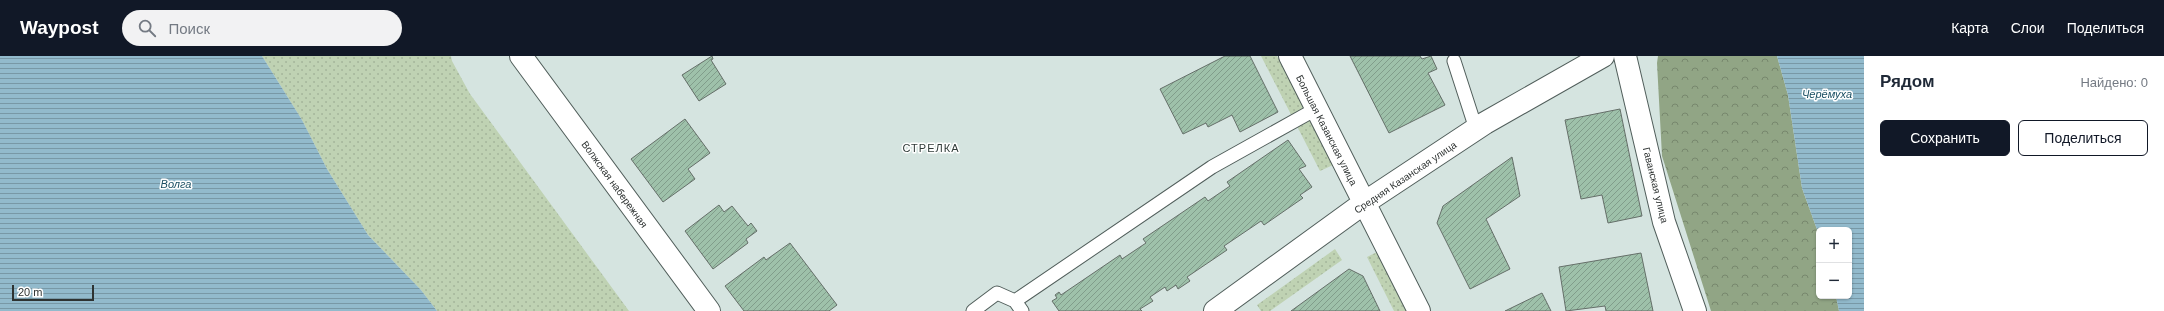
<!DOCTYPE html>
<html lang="ru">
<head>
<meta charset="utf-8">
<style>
  :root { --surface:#fff; --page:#f2f2f3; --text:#1f2937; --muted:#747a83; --line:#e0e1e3; --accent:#111827 }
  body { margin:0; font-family:Arial,sans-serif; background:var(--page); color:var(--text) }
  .controls { position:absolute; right:12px; bottom:12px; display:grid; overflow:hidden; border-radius:6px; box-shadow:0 1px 3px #0004 }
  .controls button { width:36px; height:36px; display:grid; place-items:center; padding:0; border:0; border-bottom:1px solid var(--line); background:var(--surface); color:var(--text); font:20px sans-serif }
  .scale { position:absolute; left:12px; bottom:10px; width:82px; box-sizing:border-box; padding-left:4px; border:2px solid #2e3332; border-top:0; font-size:11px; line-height:14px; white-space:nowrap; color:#2e3332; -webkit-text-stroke:3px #fff; paint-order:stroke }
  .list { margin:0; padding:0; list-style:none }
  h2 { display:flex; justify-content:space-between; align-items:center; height:52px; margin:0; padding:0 16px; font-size:17px }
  h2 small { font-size:13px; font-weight:400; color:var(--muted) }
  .actions { display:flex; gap:8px; padding:12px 16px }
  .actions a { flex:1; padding:9px 0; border:1px solid var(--accent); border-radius:6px; text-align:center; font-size:14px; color:var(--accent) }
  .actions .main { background:var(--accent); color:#fff }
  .icon { flex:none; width:22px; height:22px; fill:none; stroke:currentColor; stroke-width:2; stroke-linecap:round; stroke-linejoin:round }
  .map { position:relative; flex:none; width:1864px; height:255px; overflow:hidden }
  header { display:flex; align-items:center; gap:24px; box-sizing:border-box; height:56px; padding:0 20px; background:var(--accent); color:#fff }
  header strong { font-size:19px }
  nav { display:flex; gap:22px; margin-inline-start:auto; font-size:14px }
  .search { width:280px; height:36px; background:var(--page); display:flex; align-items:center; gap:10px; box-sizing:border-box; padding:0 14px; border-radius:22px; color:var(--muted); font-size:15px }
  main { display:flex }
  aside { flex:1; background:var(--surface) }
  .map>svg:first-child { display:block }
</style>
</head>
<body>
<header>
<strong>Waypost</strong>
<div class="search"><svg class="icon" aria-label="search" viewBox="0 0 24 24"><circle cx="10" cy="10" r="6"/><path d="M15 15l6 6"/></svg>Поиск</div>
<nav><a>Карта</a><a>Слои</a><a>Поделиться</a></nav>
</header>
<main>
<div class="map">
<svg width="1864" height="255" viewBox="0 0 1864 255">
  <defs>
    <pattern id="grass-dots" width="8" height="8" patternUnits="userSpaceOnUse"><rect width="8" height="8" fill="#bfd2b3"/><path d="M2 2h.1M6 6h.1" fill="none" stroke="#a4b59a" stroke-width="1.8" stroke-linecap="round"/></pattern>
    <pattern id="forest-crowns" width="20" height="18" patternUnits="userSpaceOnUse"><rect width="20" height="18" fill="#91a585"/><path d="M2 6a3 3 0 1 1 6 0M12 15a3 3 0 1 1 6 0" fill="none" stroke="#77876d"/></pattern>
    <pattern id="water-rules" width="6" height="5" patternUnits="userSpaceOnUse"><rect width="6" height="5" fill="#92bacc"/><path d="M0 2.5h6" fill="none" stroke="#7898a6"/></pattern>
    <pattern id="building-hatch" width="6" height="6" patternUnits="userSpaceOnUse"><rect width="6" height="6" fill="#9ec1aa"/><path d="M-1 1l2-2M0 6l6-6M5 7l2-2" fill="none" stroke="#819d8b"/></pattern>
  </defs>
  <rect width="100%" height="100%" fill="#d5e4e0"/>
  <path fill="url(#grass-dots)" d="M 262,0 L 451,0 L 452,5 L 470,38 L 629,255 L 437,255 L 421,234 L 368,179 L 327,113 L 302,64 Z
    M 1261,0 L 1277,0 L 1333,109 L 1320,115 Z
    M 1335,193 L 1342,204 L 1270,255 L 1261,255 L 1257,249 Z
    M 1377,196 L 1407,255 L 1394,255 L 1367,201 Z"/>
  <path fill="url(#forest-crowns)" d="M 1658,0 L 1777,0 L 1788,39 L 1802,132 L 1819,179 L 1819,240 L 1836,240 L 1839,255 L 1711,255 L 1662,100 L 1657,7 Z"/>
  <path fill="url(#water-rules)" d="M 0,0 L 262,0 L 302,64 L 327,113 L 368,179 L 421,234 L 437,255 L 0,255 Z
    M 1777,0 L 1864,0 L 1864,255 L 1839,255 L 1836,240 L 1849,240 L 1849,174 L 1819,174 L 1819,179 L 1802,132 L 1788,39 Z"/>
  <path fill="url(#building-hatch)" stroke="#656f69" d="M 712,0 L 713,3 L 711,4 L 726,28 L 699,45 L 682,19 Z
    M 1225,0 L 1250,0 L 1278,56 L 1240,76 L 1232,59 L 1208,71 L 1206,67 L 1183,78 L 1160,33 Z
    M 1350,0 L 1420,0 L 1422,3 L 1431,0 L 1437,13 L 1428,17 L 1445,49 L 1389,77 Z
    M 1620,53 L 1642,160 L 1608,167 L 1602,139 L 1581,143 L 1565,64 Z
    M 685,63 L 710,97 L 688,113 L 695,123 L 663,146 L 631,103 Z
    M 1288,84 L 1306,110 L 1299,113 L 1312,131 L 1300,139 L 1303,142 L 1264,169 L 1261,165 L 1224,190 L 1227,194 L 1187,221 L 1190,225 L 1178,233 L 1176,229 L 1167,235 L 1165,231 L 1150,241 L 1153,245 L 1140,253 L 1142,255 L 1059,255 L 1052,245 L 1057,242 L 1055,239 L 1059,236 L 1061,239 L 1120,199 L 1122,203 L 1146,187 L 1143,183 L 1205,141 L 1208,145 L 1230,130 L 1227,126 Z
    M 1512,101 L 1520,140 L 1486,163 L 1510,213 L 1470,233 L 1437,167 L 1443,150 Z
    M 719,149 L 724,156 L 732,150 L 748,170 L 751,167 L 757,175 L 746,183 L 748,187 L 713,213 L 685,175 Z
    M 790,187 L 837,249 L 829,255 L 744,255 L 725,230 L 764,201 L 766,204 Z
    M 1641,197 L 1653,255 L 1606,255 L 1605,250 L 1566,255 L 1559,211 Z
    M 1349,213 L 1363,220 L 1380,255 L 1291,255 Z
    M 1542,237 L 1551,255 L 1505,255 Z"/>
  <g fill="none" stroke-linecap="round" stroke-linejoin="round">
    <g stroke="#515e5b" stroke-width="15">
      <path id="lane" d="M 1454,5 L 1476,73
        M 973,255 L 997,237 L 1015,245
        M 1022,255 L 1015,245 L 1212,111 L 1307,58 L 1317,55"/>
    </g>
    <g stroke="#515e5b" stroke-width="24">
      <path id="street" d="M 521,0 L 709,255
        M 1290,0 L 1419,255
        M 1625,0 L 1664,166 L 1695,255
        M 1215,255 L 1364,147 L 1485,67 L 1603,0"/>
    </g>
    <use href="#lane" stroke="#fff" stroke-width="13"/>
    <use href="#street" stroke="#fff" stroke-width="22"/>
  </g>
  <g text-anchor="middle" stroke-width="3" stroke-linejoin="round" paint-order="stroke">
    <g font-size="10" fill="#2e3332" stroke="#fff">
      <text transform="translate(1327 74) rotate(63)" y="4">Большая Казанская улица</text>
      <text transform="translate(1405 121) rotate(-34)" y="4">Средняя Казанская улица</text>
      <text transform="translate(615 128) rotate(54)" y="4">Волжская набережная</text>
      <text transform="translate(1656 129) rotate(76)" y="4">Гаванская улица</text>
    </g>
    <g font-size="11" font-style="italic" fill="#194e62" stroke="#fff">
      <text x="1827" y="42">Черёмуха</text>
      <text x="176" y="132">Волга</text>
    </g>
    <g font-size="11" letter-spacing="1" fill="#2f3b38" stroke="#fff">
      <text x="931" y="96">СТРЕЛКА</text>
    </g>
  </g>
</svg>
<div class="controls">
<button>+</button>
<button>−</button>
</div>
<div class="scale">20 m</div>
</div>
<aside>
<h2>Рядом<small>Найдено: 0</small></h2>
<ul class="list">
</ul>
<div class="actions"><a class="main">Сохранить</a><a>Поделиться</a></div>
</aside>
</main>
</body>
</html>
